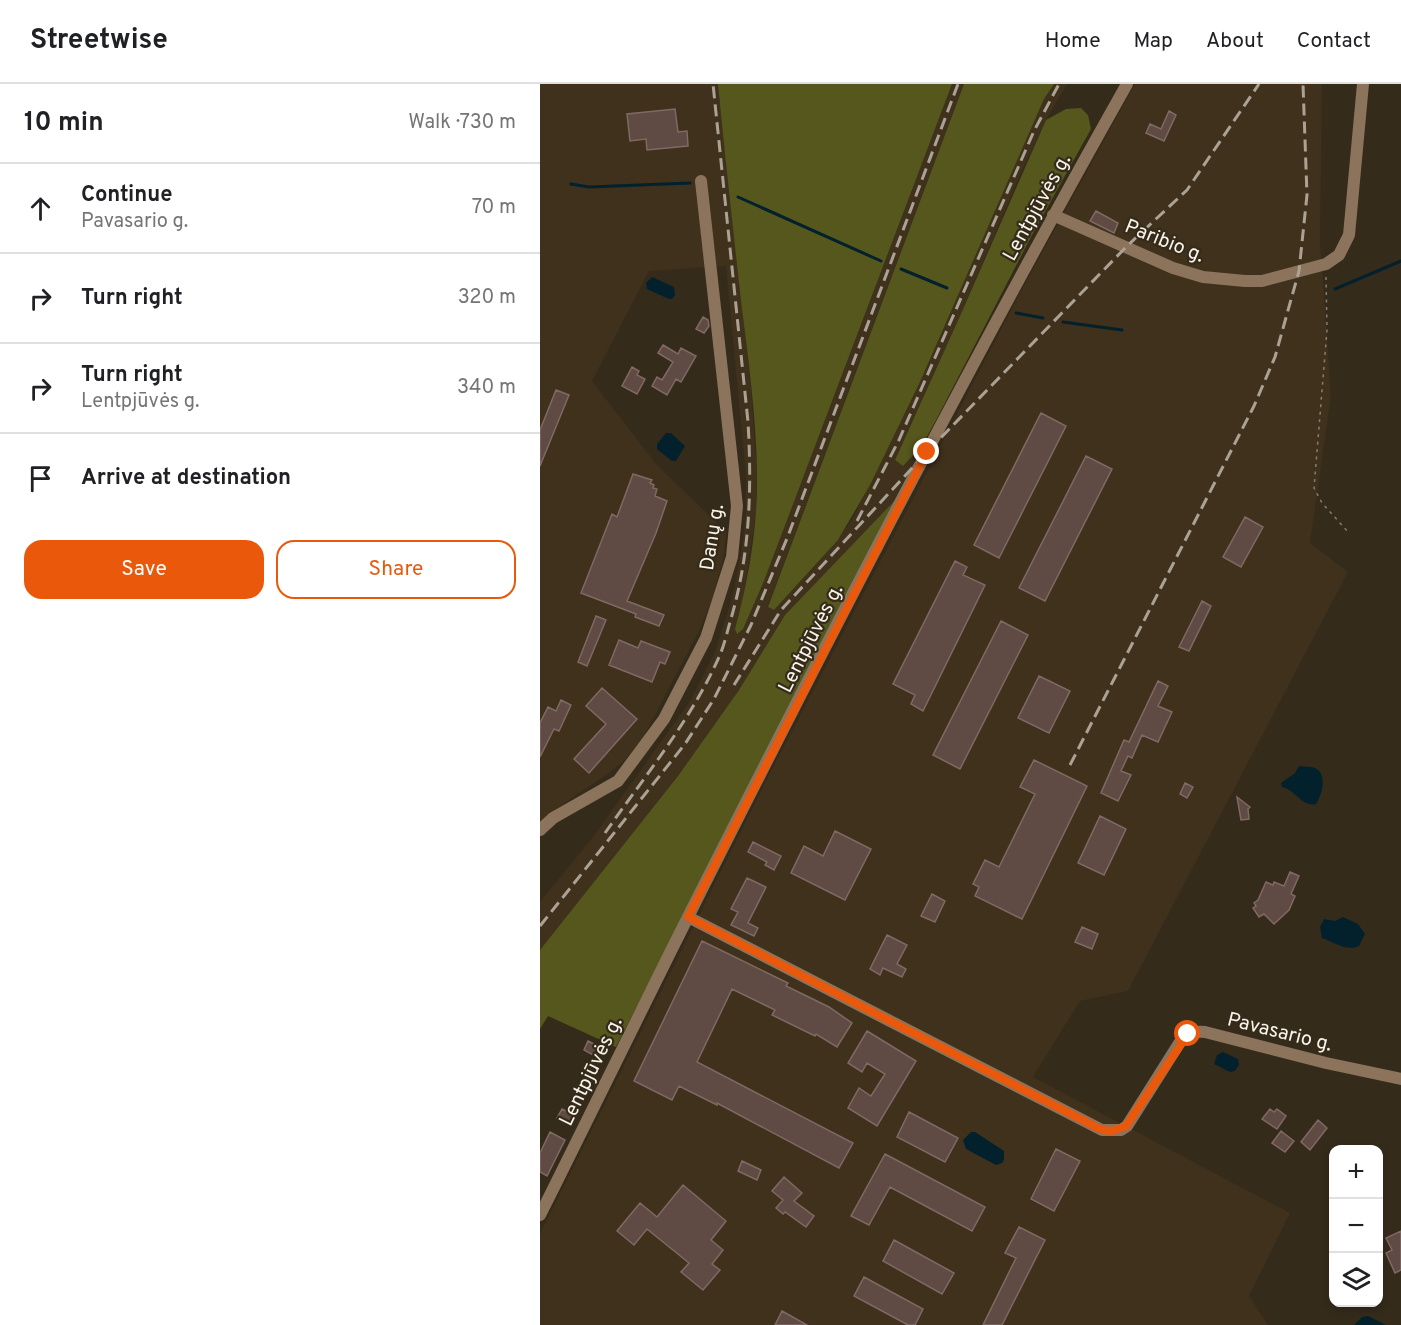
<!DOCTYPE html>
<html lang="en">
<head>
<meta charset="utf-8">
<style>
  :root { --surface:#fff; --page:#f6f6f6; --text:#202124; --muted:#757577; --line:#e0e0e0; --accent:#ea580c }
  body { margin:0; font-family:Overpass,sans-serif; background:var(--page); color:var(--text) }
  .controls { position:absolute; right:18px; bottom:18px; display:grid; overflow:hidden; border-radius:12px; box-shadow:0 3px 9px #0003 }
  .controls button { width:54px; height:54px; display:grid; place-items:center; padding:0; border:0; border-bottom:2px solid var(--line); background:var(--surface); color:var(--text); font:30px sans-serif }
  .stop { position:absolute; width:18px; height:18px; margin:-14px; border:4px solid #ea580c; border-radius:50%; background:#fff }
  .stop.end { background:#ea580c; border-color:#fff; box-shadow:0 2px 6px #0008 }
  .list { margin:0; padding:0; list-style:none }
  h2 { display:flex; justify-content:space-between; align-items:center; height:78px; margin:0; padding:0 24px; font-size:26px }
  h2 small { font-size:20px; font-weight:400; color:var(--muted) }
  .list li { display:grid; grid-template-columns:39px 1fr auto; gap:18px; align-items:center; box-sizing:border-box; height:90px; padding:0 24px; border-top:2px solid var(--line) }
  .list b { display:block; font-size:22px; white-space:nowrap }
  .list p { margin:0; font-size:20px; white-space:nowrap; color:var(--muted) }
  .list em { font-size:20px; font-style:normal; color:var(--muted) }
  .actions { display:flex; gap:12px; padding:18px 24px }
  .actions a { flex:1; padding:14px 0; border:2px solid var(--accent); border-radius:18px; text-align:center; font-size:21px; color:var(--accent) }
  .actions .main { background:var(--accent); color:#fff }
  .icon { flex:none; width:33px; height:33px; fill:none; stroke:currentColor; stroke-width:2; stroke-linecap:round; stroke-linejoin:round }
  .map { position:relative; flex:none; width:861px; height:1241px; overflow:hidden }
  header { display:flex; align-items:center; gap:36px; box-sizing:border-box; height:84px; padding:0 30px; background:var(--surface); border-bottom:2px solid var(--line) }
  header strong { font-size:28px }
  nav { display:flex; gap:33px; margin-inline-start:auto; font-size:21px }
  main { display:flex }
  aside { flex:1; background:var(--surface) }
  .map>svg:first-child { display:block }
</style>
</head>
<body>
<header>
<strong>Streetwise</strong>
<nav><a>Home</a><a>Map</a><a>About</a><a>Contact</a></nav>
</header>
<main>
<aside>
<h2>10 min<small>Walk · 730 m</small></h2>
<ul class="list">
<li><svg class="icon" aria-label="ahead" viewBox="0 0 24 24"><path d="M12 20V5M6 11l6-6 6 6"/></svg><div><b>Continue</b><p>Pavasario g.</p></div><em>70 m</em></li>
<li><svg class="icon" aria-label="right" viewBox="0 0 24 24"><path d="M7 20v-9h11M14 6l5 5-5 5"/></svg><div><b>Turn right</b></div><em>320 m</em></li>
<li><svg class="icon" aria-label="right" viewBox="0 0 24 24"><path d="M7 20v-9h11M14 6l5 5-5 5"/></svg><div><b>Turn right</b><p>Lentpjūvės g.</p></div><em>340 m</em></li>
<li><svg class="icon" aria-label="arrive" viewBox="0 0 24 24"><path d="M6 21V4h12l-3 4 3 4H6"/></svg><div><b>Arrive at destination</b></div></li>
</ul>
<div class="actions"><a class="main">Save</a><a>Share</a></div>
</aside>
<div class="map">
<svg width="861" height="1241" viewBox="0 0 861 1241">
  <rect width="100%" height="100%" fill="#352b1b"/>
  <path fill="#3f311b" d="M 0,0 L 178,0 L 211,304 L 217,388 L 216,428 L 204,511 L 224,497 L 412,0 L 424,0 L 228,522 L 234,526 L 298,456 L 314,432 L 380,298 L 504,15 L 514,0 L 527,0 L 506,36 L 482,87 L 420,232 L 355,376 L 363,382 L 381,363 L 359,412 L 245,531 L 199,606 L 138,692 L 0,866 L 0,818 L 56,749 L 150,617 L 175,568 L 192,514 L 201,470 L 206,431 L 206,392 L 186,182 L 109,187 L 52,297 L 116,380 L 186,448 L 184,470 L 174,510 L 160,545 L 103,654 L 86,675 L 69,689 L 16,725 L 0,739 Z
    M 595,0 L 782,0 L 780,157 L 791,311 L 770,459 L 808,488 L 588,907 L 540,917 L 493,993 L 750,1129 L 709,1212 L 728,1241 L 0,1241 L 0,1150 L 227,695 L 482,205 Z"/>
  <path fill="#55571d" d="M 178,0 L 412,0 L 224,497 L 203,545 L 197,550 L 195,545 C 209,494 218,441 217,388 C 216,331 208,273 201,217 C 193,144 185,72 178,0 Z
    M 424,0 L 514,0 L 504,15 L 380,298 L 330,401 L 298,456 L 234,526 L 228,523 Z
    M 541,24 L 548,31 L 551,45 L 491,153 L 395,338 L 381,363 L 363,382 L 355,376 L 420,232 L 506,36 L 526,25 Z
    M 359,412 L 76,963 L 8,932 L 0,945 L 0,866 L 138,692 L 199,606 L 245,531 Z"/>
  <path fill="#03212d" d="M 112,193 L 134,203 L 135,211 L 132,215 L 129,215 L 107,205 L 106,199 Z
    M 126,349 L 131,349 L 145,362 L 136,377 L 132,377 L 117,365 L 117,360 Z
    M 759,682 C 764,683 770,682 775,684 C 788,690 782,711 776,720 C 761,723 756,706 742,703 L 741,699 L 755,689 Z
    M 803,833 L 818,840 L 825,850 L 819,862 C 806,868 794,858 782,854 L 780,843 L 784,835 L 795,837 Z
    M 683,968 L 698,975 L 699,981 L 695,987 L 690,988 L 674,980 L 677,971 Z
    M 431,1048 L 435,1048 L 464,1067 L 464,1076 L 462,1079 L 456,1081 L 426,1065 L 423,1056 Z
    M 828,1232 L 846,1241 L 814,1241 L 822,1233 Z"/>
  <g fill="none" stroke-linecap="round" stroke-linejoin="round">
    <path stroke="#03212d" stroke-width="3" d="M 31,100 L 49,103 L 150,99
      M 198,113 L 341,177
      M 361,185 L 407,204
      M 795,205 L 861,177
      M 476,229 L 503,234
      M 523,238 L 582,246"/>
  </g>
  <path fill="#5f4a44" stroke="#806964" stroke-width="1.5" d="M 135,25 L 138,48 L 147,47 L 148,62 L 107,66 L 106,55 L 90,57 L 87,30 Z
    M 629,27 L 636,31 L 624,57 L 606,49 L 610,40 L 621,45 Z
    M 556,127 L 578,139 L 574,149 L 550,137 Z
    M 163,233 L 168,236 L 169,242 L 164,249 L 156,245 Z
    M 123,261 L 138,270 L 141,264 L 156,272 L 141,298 L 136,295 L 127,311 L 112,302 L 117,293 L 122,296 L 133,278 L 118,269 Z
    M 92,283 L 99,287 L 97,291 L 105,295 L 97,310 L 82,302 Z
    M 16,306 L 29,311 L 0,382 L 0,346 Z
    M 501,329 L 526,342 L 459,474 L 434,461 Z
    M 546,372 L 572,385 L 505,517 L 479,504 Z
    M 93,390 L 112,396 L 110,399 L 114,401 L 113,404 L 117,405 L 115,412 L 127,417 L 116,449 L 87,517 L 124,531 L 119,542 L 95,533 L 96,530 L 41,509 L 72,430 L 77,433 Z
    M 705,433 L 723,443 L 701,483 L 683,473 Z
    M 415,477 L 427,483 L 423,491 L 445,501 L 383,627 L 371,620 L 375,611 L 353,600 Z
    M 662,517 L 671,522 L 649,567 L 639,563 Z
    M 56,532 L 66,536 L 47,582 L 38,578 Z
    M 461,537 L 488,551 L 420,685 L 393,671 Z
    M 79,556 L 98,564 L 101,557 L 130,568 L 125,580 L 120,578 L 112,598 L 69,581 Z
    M 499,592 L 530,607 L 509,649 L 478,634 Z
    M 618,597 L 628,602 L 618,622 L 632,628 L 618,658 L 602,651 L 592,674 L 588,672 L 581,687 L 591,691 L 578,717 L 561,709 L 584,656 L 589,658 Z
    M 62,604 L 97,635 L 49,689 L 34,675 L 66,640 L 46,622 Z
    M 21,616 L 31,621 L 19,647 L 14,645 L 0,673 L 0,639 L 8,623 L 16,627 Z
    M 494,676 L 547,702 L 482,835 L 435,812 L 439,803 L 433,800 L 445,776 L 459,783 L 495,710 L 480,703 Z
    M 645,699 L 653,703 L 647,714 L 640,710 Z
    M 697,713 L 710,723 L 708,725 L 709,735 L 701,736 Z
    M 560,732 L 586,745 L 564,791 L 538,779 Z
    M 295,747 L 331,765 L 305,816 L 251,789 L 264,762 L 283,772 Z
    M 213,758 L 241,772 L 234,786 L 225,781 L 227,778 L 208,768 Z
    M 750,788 L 759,792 L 751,810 L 755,812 L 749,826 L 734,840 L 724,830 L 719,833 L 713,824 L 716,822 L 714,819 L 718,816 L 726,798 L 733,801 L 734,798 L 744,802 Z
    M 207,794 L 226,803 L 208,839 L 218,844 L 214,852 L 191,841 L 198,828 L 191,825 Z
    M 392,810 L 405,817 L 395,838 L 381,832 Z
    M 542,843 L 558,850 L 552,865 L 535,858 Z
    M 347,851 L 367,861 L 357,880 L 366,885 L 362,893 L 343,884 L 340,891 L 330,885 Z
    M 162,857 L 248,899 L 246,902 L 289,923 L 312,939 L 297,963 L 276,950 L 275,952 L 232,931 L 235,926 L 192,905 L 157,978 L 313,1059 L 299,1084 L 177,1019 L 177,1021 L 139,1002 L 132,1016 L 94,997 Z
    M 327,947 L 376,977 L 337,1042 L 308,1024 L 319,1004 L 331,1012 L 345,990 L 327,979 L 322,988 L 308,979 Z
    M 48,957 L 60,963 L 55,972 L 44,966 Z
    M 22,1025 L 34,1031 L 29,1040 L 17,1034 Z
    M 730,1025 L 734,1028 L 737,1025 L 746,1032 L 737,1045 L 722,1035 Z
    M 369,1028 L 418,1054 L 405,1078 L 357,1053 Z
    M 778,1036 L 787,1044 L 770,1066 L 761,1058 Z
    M 741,1047 L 754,1057 L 745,1068 L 732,1059 Z
    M 10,1048 L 25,1056 L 7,1092 L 0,1088 L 0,1069 Z
    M 516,1065 L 540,1077 L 514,1127 L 491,1115 Z
    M 345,1070 L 445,1123 L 432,1147 L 350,1103 L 329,1141 L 311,1132 Z
    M 202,1077 L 221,1086 L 217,1096 L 198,1087 Z
    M 244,1093 L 262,1109 L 254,1117 L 274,1132 L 266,1143 L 245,1128 L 243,1130 L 236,1124 L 243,1116 L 232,1107 Z
    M 143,1101 L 186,1137 L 171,1156 L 183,1166 L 172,1180 L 180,1186 L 163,1206 L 141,1188 L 149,1179 L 107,1145 L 94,1161 L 77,1147 L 100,1119 L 117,1133 Z
    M 479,1143 L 505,1156 L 462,1241 L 443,1241 L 476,1174 L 465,1169 Z
    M 861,1147 L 861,1186 L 855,1189 L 846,1169 L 852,1166 L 846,1154 Z
    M 354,1156 L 414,1189 L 402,1210 L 343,1177 Z
    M 324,1193 L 383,1225 L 375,1241 L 368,1241 L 314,1212 Z
    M 242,1227 L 267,1241 L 235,1241 Z"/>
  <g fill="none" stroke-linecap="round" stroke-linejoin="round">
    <path stroke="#877e71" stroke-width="1.5" stroke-dasharray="3 4.5" stroke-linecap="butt" d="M 786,193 L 787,246 L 774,404 L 782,419 L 809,449"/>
    <path stroke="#8c735b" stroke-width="12" d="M 513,131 L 633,184 L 663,193 L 705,197 L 722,197 L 786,180 L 799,171 L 809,151 L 823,0
      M 0,746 L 13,734 L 78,697 L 124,635 L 166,554 L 192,473 L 197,422 L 161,97
      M 148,833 L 562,1046 L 581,1046 L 587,1042 L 640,958 C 648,949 653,947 665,948 L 786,979 L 861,995
      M 0,1131 C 50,1032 98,932 148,833 C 289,553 433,273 587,0"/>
    <path stroke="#aaa295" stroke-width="3" stroke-dasharray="12 6" stroke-linecap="butt" d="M 317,437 L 359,356 L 494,47 L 519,0
      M 194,601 L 241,526 L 387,368 L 587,162 L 647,106 L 719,0
      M 530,681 L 714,322 L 735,273 L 759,187 L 767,111 L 763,0
      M 65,749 C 105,692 151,636 179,573 C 184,562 187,549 190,538 C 210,472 212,406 208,338 L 173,0
      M 0,842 L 145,660 L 174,615 L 211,541 L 248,452 L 418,0"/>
  </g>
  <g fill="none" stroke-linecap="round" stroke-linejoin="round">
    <path stroke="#ea580c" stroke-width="8" d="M 387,368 L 148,833 L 562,1046 L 572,1047 L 586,1042 L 648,950"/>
  </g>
  <g text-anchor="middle" stroke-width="4.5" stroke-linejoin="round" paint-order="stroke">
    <g font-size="20" fill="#faf3e9" stroke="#352b1b">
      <text transform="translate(496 123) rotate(-61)" y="7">Lentpjūvės g.</text>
      <text transform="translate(625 156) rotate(22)" y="7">Paribio g.</text>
      <text transform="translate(171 453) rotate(-81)" y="7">Danų g.</text>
      <text transform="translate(270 554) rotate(-63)" y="7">Lentpjūvės g.</text>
      <text transform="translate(740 947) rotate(14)" y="7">Pavasario g.</text>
      <text transform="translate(50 987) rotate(-64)" y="7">Lentpjūvės g.</text>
    </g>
  </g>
</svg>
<div class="controls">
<button>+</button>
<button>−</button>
<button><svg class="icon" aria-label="layers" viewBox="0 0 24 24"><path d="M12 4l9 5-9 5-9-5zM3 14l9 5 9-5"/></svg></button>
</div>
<div class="stop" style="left:648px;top:950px"></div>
<div class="stop end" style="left:387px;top:368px"></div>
</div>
</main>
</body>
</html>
